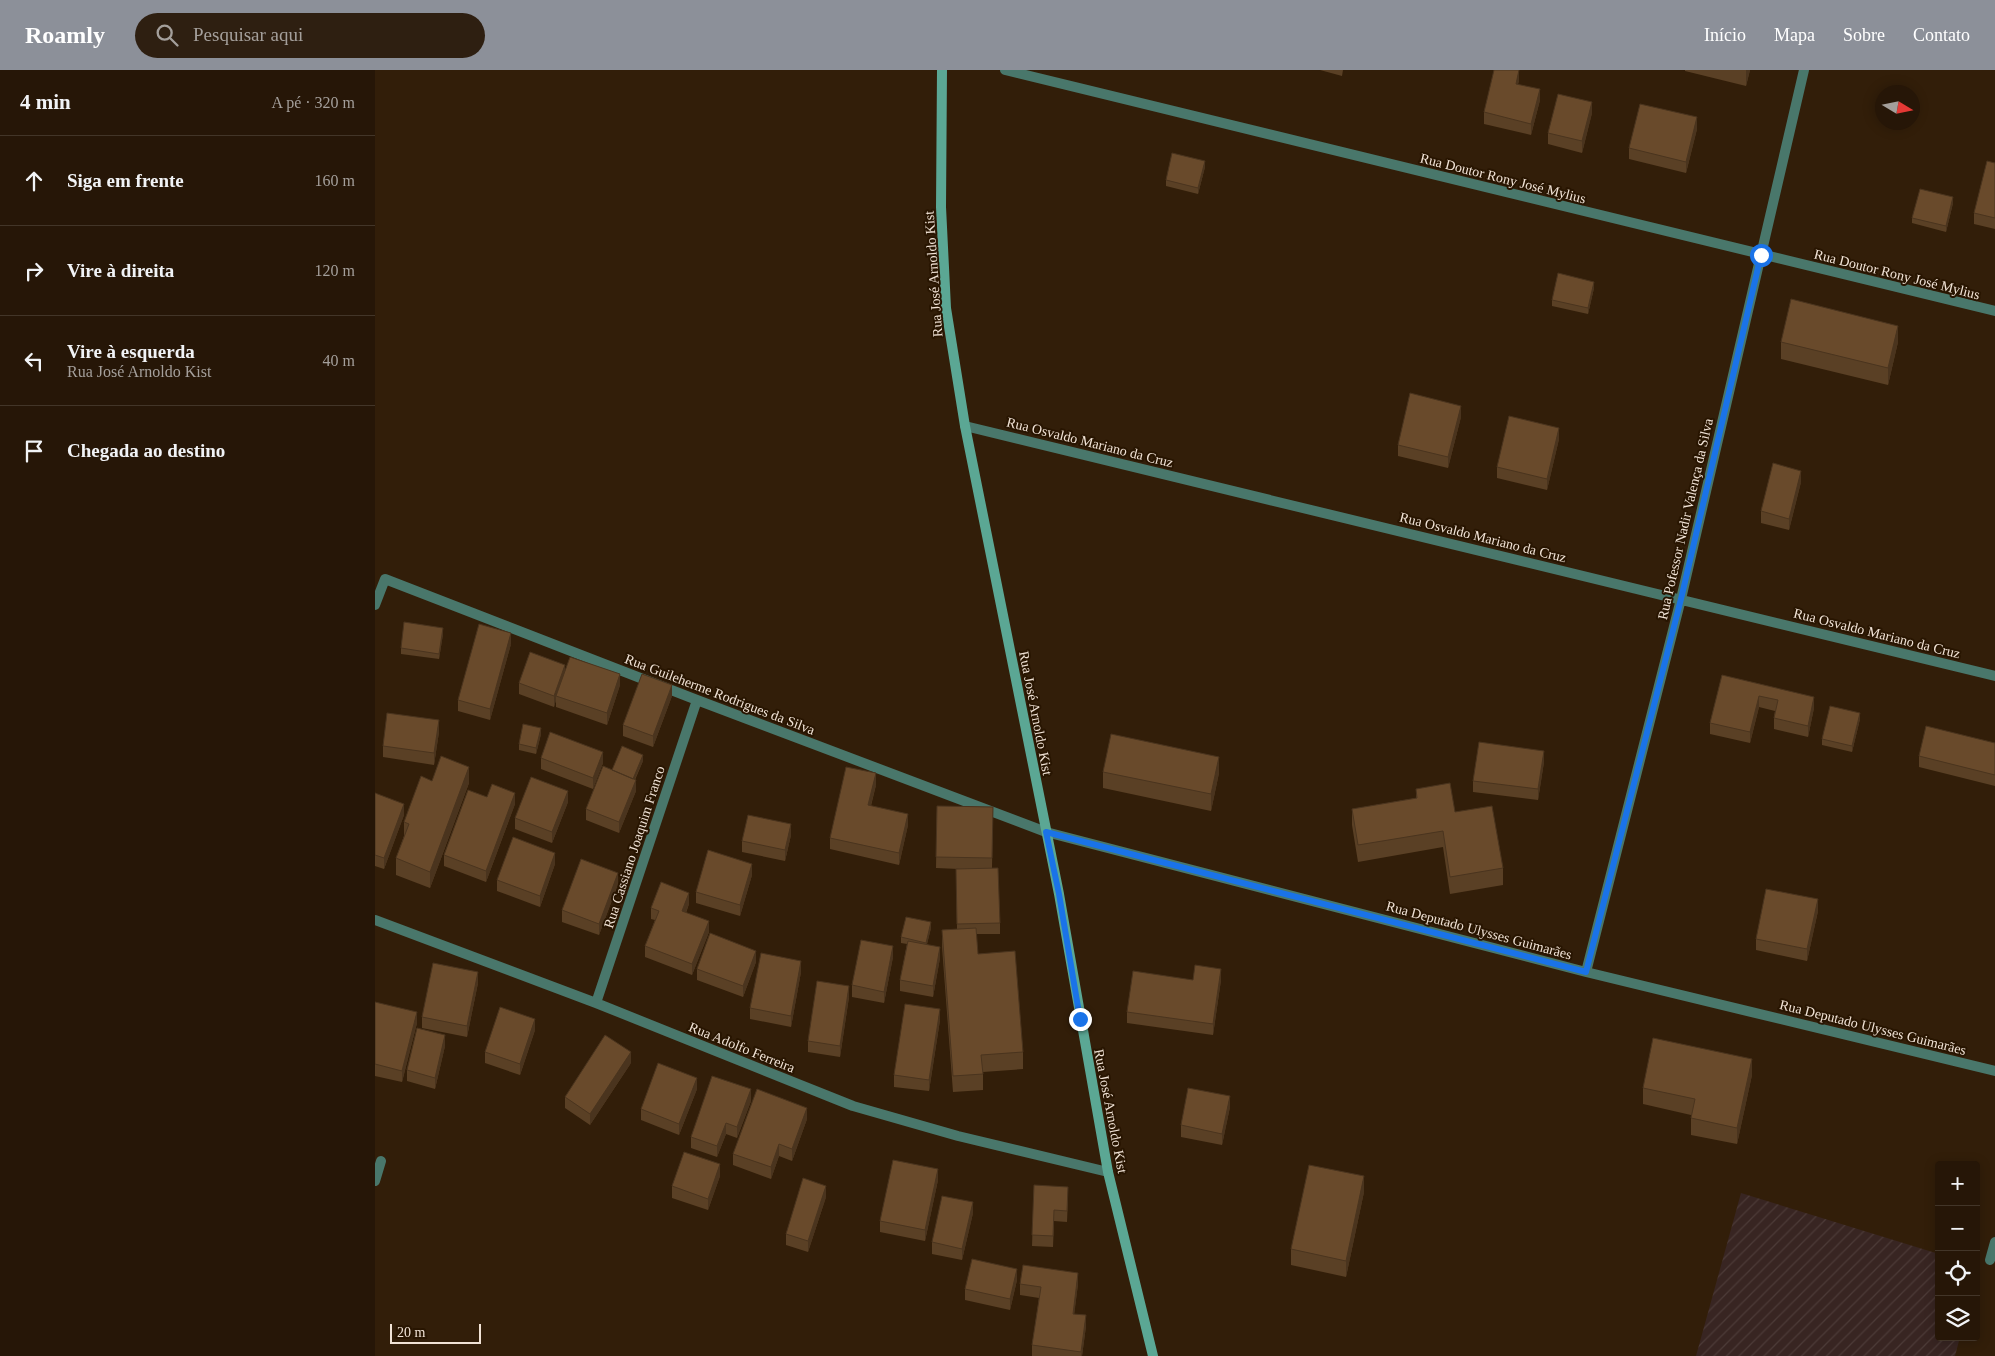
<!DOCTYPE html>
<html lang="pt">
<head>
<meta charset="utf-8">
<style>
  :root { --surface:#261607; --page:#2e1f11; --text:#f1f3f6; --muted:#a49f9b; --line:#423528; --accent:#8c9099 }
  body { margin:0; font-family:Georgia,serif; background:var(--page); color:var(--text) }
  .controls { position:absolute; right:15px; bottom:15px; display:grid; overflow:hidden; border-radius:5px; box-shadow:0 2px 12px #0003 }
  .controls button { width:45px; height:45px; display:grid; place-items:center; padding:0; border:0; border-bottom:1px solid var(--line); background:var(--surface); color:var(--text); font:25px sans-serif }
  .compass { position:absolute; left:1500px; top:15px; width:45px; height:45px; border-radius:50%; background:var(--surface); box-shadow:0 2px 12px #0003; rotate:100deg }
  .scale { position:absolute; left:15px; bottom:12px; width:91px; box-sizing:border-box; padding-left:5px; border:2px solid #f1e3d6; border-top:0; font-size:14px; line-height:18px; white-space:nowrap; color:#f1e3d6; -webkit-text-stroke:4px #281501; paint-order:stroke }
  .stop { position:absolute; width:15px; height:15px; margin:-11px; border:4px solid #1a73e8; border-radius:50%; background:#fff }
  .stop.end { background:#1a73e8; border-color:#fff; box-shadow:0 1px 5px #0008 }
  .list { margin:0; padding:0; list-style:none }
  h2 { display:flex; justify-content:space-between; align-items:center; height:65px; margin:0; padding:0 20px; font-size:21px }
  h2 small { font-size:16px; font-weight:400; color:var(--muted) }
  .list li { display:grid; grid-template-columns:32px 1fr auto; gap:15px; align-items:center; box-sizing:border-box; height:90px; padding:0 20px; border-top:1px solid var(--line) }
  .list b { display:block; font-size:19px; white-space:nowrap }
  .list p { margin:0; font-size:16px; white-space:nowrap; color:var(--muted) }
  .list em { font-size:16px; font-style:normal; color:var(--muted) }
  .icon { flex:none; width:28px; height:28px; fill:none; stroke:currentColor; stroke-width:2; stroke-linecap:round; stroke-linejoin:round }
  .map { position:relative; flex:none; width:1620px; height:1286px; overflow:hidden }
  header { display:flex; align-items:center; gap:30px; box-sizing:border-box; height:70px; padding:0 25px; background:var(--accent); color:#fff }
  header strong { font-size:24px }
  nav { display:flex; gap:28px; margin-inline-start:auto; font-size:18px }
  .search { width:350px; height:45px; background:var(--page); display:flex; align-items:center; gap:12px; box-sizing:border-box; padding:0 18px; border-radius:28px; color:var(--muted); font-size:19px }
  main { display:flex }
  aside { flex:1; background:var(--surface) }
  .map>svg:first-child { display:block }
</style>
</head>
<body>
<header>
<strong>Roamly</strong>
<div class="search"><svg class="icon" aria-label="search" viewBox="0 0 24 24"><circle cx="10" cy="10" r="6"/><path d="M15 15l6 6"/></svg>Pesquisar aqui</div>
<nav><a>Início</a><a>Mapa</a><a>Sobre</a><a>Contato</a></nav>
</header>
<main>
<aside>
<h2>4 min<small>A pé · 320 m</small></h2>
<ul class="list">
<li><svg class="icon" aria-label="ahead" viewBox="0 0 24 24"><path d="M12 20V5M6 11l6-6 6 6"/></svg><div><b>Siga em frente</b></div><em>160 m</em></li>
<li><svg class="icon" aria-label="right" viewBox="0 0 24 24"><path d="M7 20v-9h11M14 6l5 5-5 5"/></svg><div><b>Vire à direita</b></div><em>120 m</em></li>
<li><svg class="icon" aria-label="left" viewBox="0 0 24 24"><path d="M17 20v-9H6M10 6l-5 5 5 5"/></svg><div><b>Vire à esquerda</b><p>Rua José Arnoldo Kist</p></div><em>40 m</em></li>
<li><svg class="icon" aria-label="arrive" viewBox="0 0 24 24"><path d="M6 21V4h12l-3 4 3 4H6"/></svg><div><b>Chegada ao destino</b></div></li>
</ul>
</aside>
<div class="map">
<svg width="1620" height="1286" viewBox="0 0 1620 1286">
  <defs>
    <pattern id="industrial-furrows" width="10" height="10" patternUnits="userSpaceOnUse" patternTransform="scale(1.25)"><rect width="10" height="10" fill="#382522"/><path d="M-1 1l2-2M0 10L10 0M9 11l2-2" fill="none" stroke="#4c3a37"/></pattern>
  </defs>
  <rect width="100%" height="100%" fill="#321e09"/>
  <path fill="url(#industrial-furrows)" d="M 1366,1123 L 1564,1184 L 1564,1267 L 1585,1267 L 1580,1286 L 1321,1286 Z"/>
  <g fill="none" stroke-linecap="round" stroke-linejoin="round">
    <path stroke="#49776b" stroke-width="10" d="M 630,0 L 1620,241
      M 590,356 L 1620,606
      M 0,535 L 10,509 L 322,630 L 671,762 L 1211,902 L 1620,1001
      M 0,850 L 221,933 L 478,1036 L 583,1066 L 733,1102
      M 1211,902 L 1306,529 L 1429,0
      M 221,933 L 322,630
      M 0,1111 L 6,1091
      M 1615,1190 L 1620,1172"/>
    <path stroke="#5ba794" stroke-width="10" d="M 567,0 L 566,137 L 571,238 L 590,356 L 684,824 L 733,1102 L 778,1286"/>
  </g>
  <path fill="#5a4025" d="M 945,0 L 968,0 L 967,6 Z
    M 1310,0 L 1375,0 L 1371,16 L 1310,1 Z
    M 1144,10 L 1143,14 L 1165,30 L 1156,65 L 1109,54 L 1109,42 Z
    M 1217,43 L 1207,83 L 1173,74 L 1173,63 Z
    M 1322,59 L 1311,103 L 1254,89 L 1254,78 Z
    M 1620,93 L 1620,159 L 1599,154 L 1599,143 Z
    M 830,97 L 823,124 L 791,116 L 791,110 Z
    M 1578,133 L 1571,162 L 1537,153 L 1537,148 Z
    M 1219,218 L 1213,244 L 1177,236 L 1177,230 Z
    M 1406,272 L 1523,272 L 1513,315 L 1406,289 Z
    M 1086,347 L 1073,398 L 1023,386 L 1023,375 Z
    M 1184,369 L 1172,420 L 1122,408 L 1122,397 Z
    M 1426,412 L 1414,460 L 1386,453 L 1386,441 Z
    M 68,564 L 64,589 L 26,584 L 26,578 Z
    M 136,574 L 115,650 L 83,641 L 83,630 Z
    M 190,601 L 245,615 L 232,655 L 181,637 L 181,630 L 179,637 L 144,624 L 144,613 Z
    M 1347,605 L 1439,638 L 1433,667 L 1399,659 L 1399,648 L 1400,641 L 1384,637 L 1375,673 L 1335,664 L 1335,653 Z
    M 297,626 L 278,677 L 248,666 L 248,655 Z
    M 1485,649 L 1477,682 L 1447,675 L 1447,669 Z
    M 64,662 L 59,695 L 8,687 L 8,676 Z
    M 166,664 L 161,684 L 144,680 L 144,674 Z
    M 1620,673 L 1620,716 L 1544,697 L 1544,686 Z
    M 166,688 L 228,693 L 218,719 L 166,699 Z
    M 268,691 L 260,710 L 261,721 L 244,763 L 211,750 L 211,739 L 237,700 Z
    M 1169,692 L 1163,730 L 1098,722 L 1098,711 Z
    M 728,702 L 844,703 L 836,741 L 728,718 Z
    M 57,711 L 94,713 L 55,818 L 21,805 L 21,788 L 29,766 L 29,752 Z
    M 501,715 L 496,736 L 533,755 L 524,795 L 455,779 L 455,768 Z
    M 1041,719 L 1080,742 L 1128,798 L 1128,815 L 1075,824 L 1068,777 L 983,792 L 977,755 L 977,739 L 1041,728 Z
    M 0,723 L 29,745 L 9,799 L 0,796 Z
    M 112,727 L 140,734 L 111,812 L 69,796 L 69,785 Z
    M 193,732 L 177,773 L 140,759 L 140,748 Z
    M 562,736 L 618,737 L 617,798 L 625,853 L 625,864 L 601,864 L 603,884 L 648,982 L 648,999 L 608,1002 L 608,1020 L 578,1022 L 567,877 L 567,860 L 582,859 L 581,799 L 584,799 L 561,798 Z
    M 416,765 L 410,791 L 367,782 L 367,771 Z
    M 180,794 L 165,837 L 122,821 L 122,810 Z
    M 377,805 L 365,846 L 321,833 L 321,822 Z
    M 243,814 L 224,865 L 187,852 L 187,840 Z
    M 314,834 L 311,843 L 334,862 L 317,905 L 270,887 L 270,876 L 280,850 L 276,849 L 276,838 Z
    M 1443,841 L 1432,891 L 1381,880 L 1381,869 Z
    M 556,858 L 552,874 L 565,888 L 558,927 L 525,921 L 525,910 L 532,874 L 526,873 L 526,867 Z
    M 518,887 L 509,933 L 477,927 L 477,915 Z
    M 381,892 L 368,927 L 322,910 L 322,899 Z
    M 426,902 L 416,957 L 375,949 L 375,938 Z
    M 818,910 L 846,910 L 838,965 L 752,953 L 752,942 Z
    M 103,913 L 92,967 L 47,958 L 47,947 Z
    M 474,927 L 465,987 L 433,982 L 433,971 Z
    M 0,932 L 42,953 L 27,1012 L 0,1006 Z
    M 565,950 L 554,1021 L 519,1017 L 519,1005 Z
    M 160,960 L 145,1005 L 110,993 L 110,982 Z
    M 70,976 L 60,1019 L 32,1011 L 32,1000 Z
    M 256,993 L 215,1055 L 190,1038 L 190,1027 Z
    M 1377,1005 L 1362,1074 L 1316,1065 L 1316,1045 L 1268,1034 L 1268,1018 Z
    M 322,1019 L 304,1065 L 266,1050 L 266,1039 Z
    M 376,1031 L 362,1068 L 351,1064 L 342,1087 L 316,1078 L 316,1067 Z
    M 855,1037 L 847,1075 L 806,1067 L 806,1055 Z
    M 432,1049 L 417,1091 L 404,1086 L 396,1109 L 358,1095 L 358,1084 Z
    M 345,1106 L 333,1140 L 297,1128 L 297,1116 Z
    M 563,1110 L 550,1171 L 505,1162 L 505,1151 Z
    M 659,1115 L 693,1128 L 692,1152 L 679,1151 L 678,1177 L 657,1176 Z
    M 989,1122 L 971,1207 L 916,1195 L 916,1179 Z
    M 451,1127 L 433,1182 L 411,1175 L 411,1164 Z
    M 598,1143 L 587,1190 L 557,1184 L 557,1172 Z
    M 642,1210 L 635,1240 L 590,1230 L 590,1219 Z
    M 645,1214 L 703,1214 L 699,1244 L 711,1256 L 707,1286 L 657,1286 L 657,1275 L 664,1228 L 645,1225 Z"/>
  <path fill="#4a341e" d="M 1144,0 L 1144,10 L 1141,25 L 1141,14 Z
    M 1371,0 L 1375,0 L 1371,16 Z
    M 1165,19 L 1165,30 L 1156,65 L 1156,54 Z
    M 1217,32 L 1217,43 L 1207,83 L 1207,71 Z
    M 1322,47 L 1322,59 L 1311,103 L 1311,92 Z
    M 830,91 L 830,97 L 823,124 L 823,118 Z
    M 1578,127 L 1578,133 L 1571,162 L 1571,156 Z
    M 1219,212 L 1219,218 L 1213,244 L 1213,238 Z
    M 1523,256 L 1523,272 L 1513,315 L 1513,298 Z
    M 1086,336 L 1086,347 L 1073,398 L 1073,387 Z
    M 1184,358 L 1184,369 L 1172,420 L 1172,409 Z
    M 1426,401 L 1426,412 L 1414,460 L 1414,449 Z
    M 68,558 L 68,564 L 64,589 L 64,584 Z
    M 136,563 L 136,574 L 115,650 L 115,639 Z
    M 190,595 L 190,606 L 181,626 L 181,630 L 179,637 L 179,626 Z
    M 245,604 L 245,615 L 232,655 L 232,643 Z
    M 297,615 L 297,626 L 278,677 L 278,666 Z
    M 1384,626 L 1384,637 L 1375,673 L 1375,662 Z
    M 1439,627 L 1439,638 L 1433,667 L 1433,656 Z
    M 1485,643 L 1485,649 L 1477,682 L 1477,676 Z
    M 64,650 L 64,662 L 59,695 L 59,683 Z
    M 166,658 L 166,664 L 161,684 L 161,678 Z
    M 1169,681 L 1169,692 L 1163,730 L 1163,719 Z
    M 228,682 L 228,693 L 218,719 L 218,708 Z
    M 268,685 L 268,691 L 256,717 L 256,711 Z
    M 844,687 L 844,703 L 836,741 L 836,724 Z
    M 94,697 L 94,713 L 55,818 L 55,802 Z
    M 501,703 L 501,715 L 493,746 L 493,735 Z
    M 261,710 L 261,721 L 244,763 L 244,752 Z
    M 193,721 L 193,732 L 177,773 L 177,762 Z
    M 140,723 L 140,734 L 111,812 L 111,801 Z
    M 29,734 L 29,745 L 9,799 L 9,788 Z
    M 533,744 L 533,755 L 524,795 L 524,783 Z
    M 416,754 L 416,765 L 410,791 L 410,780 Z
    M 180,783 L 180,794 L 165,837 L 165,826 Z
    M 377,794 L 377,805 L 365,846 L 365,835 Z
    M 243,803 L 243,814 L 224,865 L 224,854 Z
    M 314,823 L 314,834 L 307,852 L 307,841 Z
    M 1443,829 L 1443,841 L 1432,891 L 1432,879 Z
    M 334,851 L 334,862 L 317,905 L 317,894 Z
    M 556,852 L 556,858 L 551,878 L 551,873 Z
    M 518,876 L 518,887 L 509,933 L 509,922 Z
    M 565,877 L 565,888 L 558,927 L 558,916 Z
    M 381,881 L 381,892 L 368,927 L 368,916 Z
    M 426,891 L 426,902 L 416,957 L 416,946 Z
    M 846,899 L 846,910 L 838,965 L 838,954 Z
    M 103,902 L 103,913 L 92,967 L 92,956 Z
    M 474,916 L 474,927 L 465,987 L 465,976 Z
    M 565,939 L 565,950 L 554,1021 L 554,1010 Z
    M 42,942 L 42,953 L 27,1012 L 27,1001 Z
    M 160,949 L 160,960 L 145,1005 L 145,994 Z
    M 70,965 L 70,976 L 60,1019 L 60,1008 Z
    M 256,982 L 256,993 L 215,1055 L 215,1044 Z
    M 1377,989 L 1377,1005 L 1362,1074 L 1362,1058 Z
    M 322,1008 L 322,1019 L 304,1065 L 304,1054 Z
    M 376,1019 L 376,1031 L 362,1068 L 362,1057 Z
    M 855,1026 L 855,1037 L 847,1075 L 847,1064 Z
    M 432,1038 L 432,1049 L 417,1091 L 417,1079 Z
    M 351,1053 L 351,1064 L 342,1087 L 342,1076 Z
    M 404,1074 L 404,1086 L 396,1109 L 396,1097 Z
    M 345,1094 L 345,1106 L 333,1140 L 333,1129 Z
    M 563,1099 L 563,1110 L 550,1171 L 550,1160 Z
    M 989,1106 L 989,1122 L 971,1207 L 971,1191 Z
    M 451,1116 L 451,1127 L 433,1182 L 433,1171 Z
    M 598,1132 L 598,1143 L 587,1190 L 587,1179 Z
    M 642,1199 L 642,1210 L 635,1240 L 635,1229 Z
    M 703,1203 L 703,1214 L 698,1255 L 698,1244 Z
    M 711,1245 L 711,1256 L 707,1286 L 706,1286 Z"/>
  <path fill="#694a2b" stroke="#4a341e" d="M 1119,0 L 1144,0 L 1141,14 L 1165,19 L 1156,54 L 1109,42 Z
    M 1183,24 L 1217,32 L 1207,71 L 1173,63 Z
    M 1265,34 L 1322,47 L 1311,92 L 1254,78 Z
    M 797,83 L 830,91 L 823,118 L 791,110 Z
    M 1612,91 L 1620,93 L 1620,148 L 1599,143 Z
    M 1545,119 L 1578,127 L 1571,156 L 1537,148 Z
    M 1183,203 L 1219,212 L 1213,238 L 1177,230 Z
    M 1416,229 L 1523,256 L 1513,298 L 1406,272 Z
    M 1035,323 L 1086,336 L 1073,387 L 1023,375 Z
    M 1134,346 L 1184,358 L 1172,409 L 1122,397 Z
    M 1398,393 L 1426,401 L 1414,449 L 1386,441 Z
    M 29,552 L 68,558 L 64,584 L 26,578 Z
    M 104,554 L 136,563 L 115,639 L 83,630 Z
    M 155,582 L 190,595 L 179,626 L 144,613 Z
    M 195,587 L 245,604 L 232,643 L 181,626 Z
    M 267,604 L 297,615 L 278,666 L 248,655 Z
    M 1347,605 L 1439,627 L 1433,656 L 1399,648 L 1403,630 L 1384,626 L 1375,662 L 1335,653 Z
    M 1455,636 L 1485,643 L 1477,676 L 1447,669 Z
    M 12,643 L 64,650 L 59,683 L 8,676 Z
    M 148,654 L 166,658 L 161,678 L 144,674 Z
    M 1551,656 L 1620,673 L 1620,705 L 1544,686 Z
    M 175,662 L 228,682 L 218,708 L 166,688 Z
    M 736,664 L 844,687 L 836,724 L 728,702 Z
    M 1104,672 L 1169,681 L 1163,719 L 1098,711 Z
    M 247,676 L 268,685 L 258,709 L 237,700 Z
    M 66,686 L 94,697 L 55,802 L 21,788 L 34,754 L 29,752 L 46,706 L 57,711 Z
    M 228,696 L 261,710 L 244,752 L 211,739 Z
    M 471,697 L 501,703 L 493,735 L 533,744 L 524,783 L 455,768 Z
    M 156,707 L 193,721 L 177,762 L 140,748 Z
    M 1075,713 L 1080,742 L 1117,736 L 1128,798 L 1075,807 L 1068,761 L 983,775 L 977,739 L 1042,728 L 1041,719 Z
    M 117,714 L 140,723 L 111,801 L 69,785 L 93,720 L 112,727 Z
    M 0,723 L 29,734 L 9,788 L 0,785 Z
    M 562,736 L 618,737 L 617,788 L 561,787 Z
    M 373,745 L 416,754 L 410,780 L 367,771 Z
    M 138,767 L 180,783 L 165,826 L 122,810 Z
    M 333,780 L 377,794 L 365,835 L 321,822 Z
    M 206,789 L 243,803 L 224,854 L 187,840 Z
    M 623,798 L 625,853 L 582,854 L 581,799 Z
    M 286,812 L 314,823 L 307,841 L 334,851 L 317,894 L 270,876 L 284,841 L 276,838 Z
    M 1391,819 L 1443,829 L 1432,879 L 1381,869 Z
    M 531,847 L 556,852 L 551,873 L 526,867 Z
    M 601,858 L 603,884 L 640,881 L 648,982 L 606,985 L 608,1004 L 578,1006 L 567,860 Z
    M 335,863 L 381,881 L 368,916 L 322,899 Z
    M 486,870 L 518,876 L 509,922 L 477,915 Z
    M 533,871 L 565,877 L 558,916 L 525,910 Z
    M 386,883 L 426,891 L 416,946 L 375,938 Z
    M 58,893 L 103,902 L 92,956 L 47,947 Z
    M 820,895 L 846,899 L 838,954 L 752,942 L 758,901 L 818,910 Z
    M 442,911 L 474,916 L 465,976 L 433,971 Z
    M 0,932 L 42,942 L 27,1001 L 0,994 Z
    M 530,934 L 565,939 L 554,1010 L 519,1005 Z
    M 125,937 L 160,949 L 145,994 L 110,982 Z
    M 42,958 L 70,965 L 60,1008 L 32,1000 Z
    M 230,965 L 256,982 L 215,1044 L 190,1027 Z
    M 1278,968 L 1377,989 L 1362,1058 L 1316,1048 L 1320,1029 L 1268,1018 Z
    M 283,993 L 322,1008 L 304,1054 L 266,1039 Z
    M 337,1006 L 376,1019 L 362,1057 L 351,1053 L 342,1076 L 316,1067 Z
    M 813,1018 L 855,1026 L 847,1064 L 806,1055 Z
    M 382,1019 L 432,1038 L 417,1079 L 404,1074 L 396,1097 L 358,1084 Z
    M 309,1082 L 345,1094 L 333,1129 L 297,1116 Z
    M 518,1090 L 563,1099 L 550,1160 L 505,1151 Z
    M 934,1095 L 989,1106 L 971,1191 L 916,1179 Z
    M 428,1108 L 451,1116 L 433,1171 L 411,1164 Z
    M 659,1115 L 693,1117 L 692,1141 L 679,1140 L 678,1166 L 657,1165 Z
    M 567,1126 L 598,1132 L 587,1179 L 557,1172 Z
    M 597,1189 L 642,1199 L 635,1229 L 590,1219 Z
    M 648,1195 L 703,1203 L 698,1244 L 711,1245 L 706,1282 L 657,1275 L 666,1217 L 645,1214 Z"/>
  <g fill="none" stroke-linecap="round" stroke-linejoin="round">
    <path stroke="#1a73e8" stroke-width="6" d="M 705,949 L 684,824 L 671,762 L 1211,902 L 1306,529 L 1386,185"/>
  </g>
  <g text-anchor="middle" stroke-width="4" stroke-linejoin="round" paint-order="stroke">
    <g font-size="14" fill="#f1e3d6" stroke="#281501">
      <text transform="translate(1128 108) rotate(14)" y="5">Rua Doutor Rony José Mylius</text>
      <text transform="translate(558 204) rotate(-94)" y="5">Rua José Arnoldo Kist</text>
      <text transform="translate(1522 204) rotate(14)" y="5">Rua Doutor Rony José Mylius</text>
      <text transform="translate(715 372) rotate(14)" y="5">Rua Osvaldo Mariano da Cruz</text>
      <text transform="translate(1310 449) rotate(-77)" y="5">Rua Pofessor Nadir Valença da Silva</text>
      <text transform="translate(1108 467) rotate(14)" y="5">Rua Osvaldo Mariano da Cruz</text>
      <text transform="translate(1502 563) rotate(14)" y="5">Rua Osvaldo Mariano da Cruz</text>
      <text transform="translate(345 624) rotate(21)" y="5">Rua Guileherme Rodrigues da Silva</text>
      <text transform="translate(661 643) rotate(79)" y="5">Rua José Arnoldo Kist</text>
      <text transform="translate(259 777) rotate(-72)" y="5">Rua Cassiano Joaquim Franco</text>
      <text transform="translate(1104 860) rotate(15)" y="5">Rua Deputado Ulysses Guimarães</text>
      <text transform="translate(1498 957) rotate(14)" y="5">Rua Deputado Ulysses Guimarães</text>
      <text transform="translate(367 977) rotate(22)" y="5">Rua Adolfo Ferreira</text>
      <text transform="translate(736 1041) rotate(79)" y="5">Rua José Arnoldo Kist</text>
    </g>
  </g>
</svg>
<div class="controls">
<button>+</button>
<button>−</button>
<button><svg class="icon" aria-label="locate" viewBox="0 0 24 24"><circle cx="12" cy="12" r="6"/><path d="M12 2v4M12 18v4M2 12h4M18 12h4"/></svg></button>
<button><svg class="icon" aria-label="layers" viewBox="0 0 24 24"><path d="M12 4l9 5-9 5-9-5zM3 14l9 5 9-5"/></svg></button>
</div>
<svg class="compass" viewBox="-18 -18 36 36"><path d="M0-13l5 13h-10z" fill="#e53935"/><path d="M0 13l5-13h-10z" fill="#a49f9b"/></svg>
<div class="scale">20 m</div>
<div class="stop" style="left:1386px;top:185px"></div>
<div class="stop end" style="left:705px;top:949px"></div>
</div>
</main>
</body>
</html>
